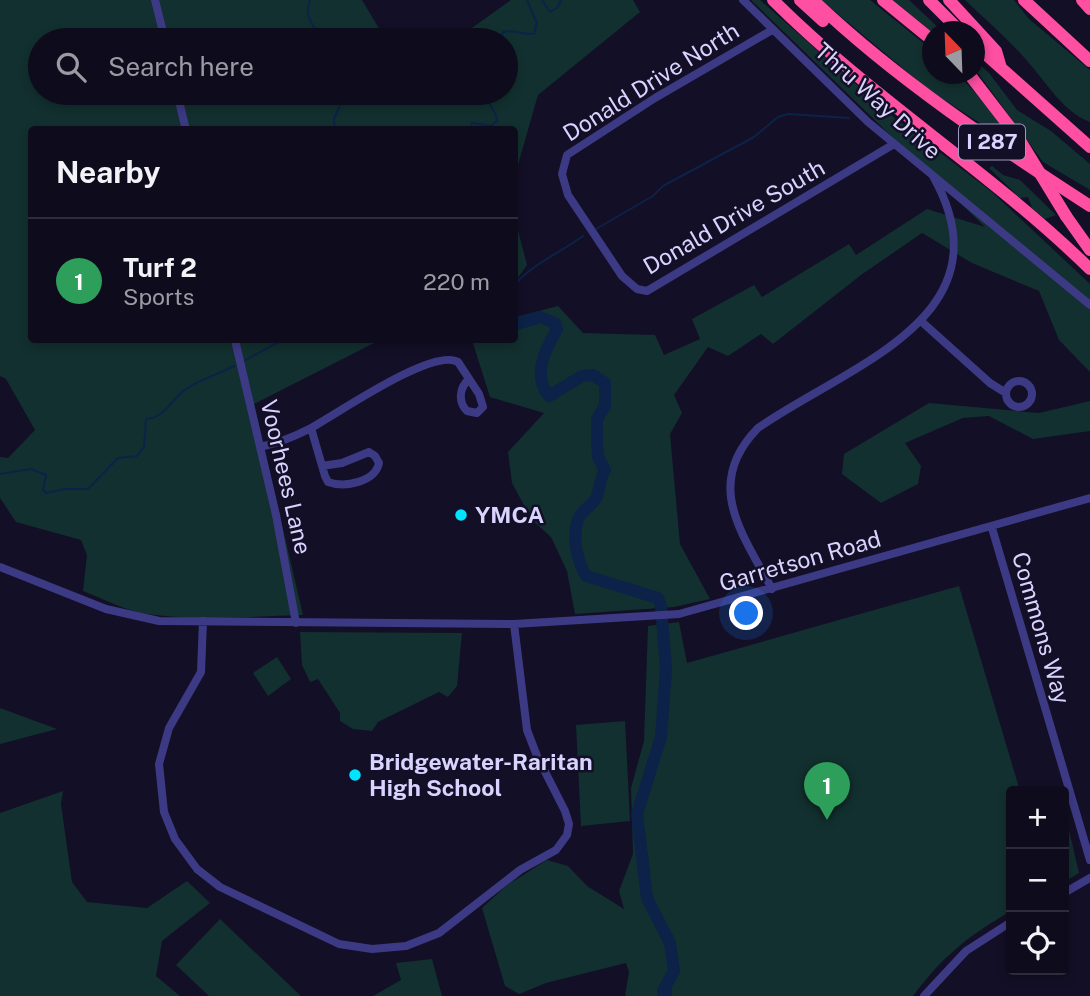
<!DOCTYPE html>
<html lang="en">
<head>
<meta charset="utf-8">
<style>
  :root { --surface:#0e0b1c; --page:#1c1929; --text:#f1f3f6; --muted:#9b9ba3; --line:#2e2b3b; --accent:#0f766e }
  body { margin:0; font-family:"Public Sans",sans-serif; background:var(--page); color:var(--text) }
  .controls { position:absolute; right:21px; bottom:21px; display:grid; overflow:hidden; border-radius:7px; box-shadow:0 4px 10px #0003 }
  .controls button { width:63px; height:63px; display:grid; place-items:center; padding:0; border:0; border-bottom:2px solid var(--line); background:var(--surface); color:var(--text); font:35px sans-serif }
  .compass { position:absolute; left:922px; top:21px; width:63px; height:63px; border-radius:50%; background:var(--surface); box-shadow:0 4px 10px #0003; rotate:337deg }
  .you { position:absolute; left:747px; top:614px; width:24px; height:24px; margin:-18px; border:5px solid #fff; border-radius:50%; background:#1a73e8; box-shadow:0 0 0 10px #1a73e833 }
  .badge { display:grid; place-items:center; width:46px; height:46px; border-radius:50%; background:var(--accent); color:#fff; font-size:23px; font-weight:700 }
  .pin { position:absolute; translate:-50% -58px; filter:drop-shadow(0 2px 4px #0008) }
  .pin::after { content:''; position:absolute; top:37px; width:24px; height:21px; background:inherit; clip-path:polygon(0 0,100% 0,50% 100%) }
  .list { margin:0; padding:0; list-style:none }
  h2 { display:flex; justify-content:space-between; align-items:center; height:91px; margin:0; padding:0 28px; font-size:30px }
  h2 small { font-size:23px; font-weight:400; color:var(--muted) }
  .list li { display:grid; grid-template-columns:46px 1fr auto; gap:21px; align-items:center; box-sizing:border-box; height:126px; padding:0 28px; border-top:2px solid var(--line) }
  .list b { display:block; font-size:26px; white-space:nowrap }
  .list p { margin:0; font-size:23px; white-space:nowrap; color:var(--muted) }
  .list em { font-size:23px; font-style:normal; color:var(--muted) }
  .icon { flex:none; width:38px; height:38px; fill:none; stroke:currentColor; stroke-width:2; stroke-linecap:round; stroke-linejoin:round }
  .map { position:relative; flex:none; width:1090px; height:996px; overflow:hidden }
  .search { position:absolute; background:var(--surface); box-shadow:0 4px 10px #0003; left:28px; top:28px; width:490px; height:77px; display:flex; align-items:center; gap:18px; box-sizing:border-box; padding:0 24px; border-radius:38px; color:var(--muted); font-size:26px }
  .panel { position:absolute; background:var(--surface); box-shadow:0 4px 10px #0003; left:28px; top:126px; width:490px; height:217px; border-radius:7px }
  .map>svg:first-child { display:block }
</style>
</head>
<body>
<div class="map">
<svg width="1090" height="996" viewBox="0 0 1090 996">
  <rect width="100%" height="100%" fill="#130f26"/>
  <path fill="#12302f" d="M 0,0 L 362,0 L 386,40 L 40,40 L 40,93 L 506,93 L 506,40 L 455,40 L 511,0 L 633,0 L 640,12 L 538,95 L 515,175 L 514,130 L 32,130 L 32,340 L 380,340 L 254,404 L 303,615 C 254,616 203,621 155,615 C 130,613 106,600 83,591 L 87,555 L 81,540 L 16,522 L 0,498 L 0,457 L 8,458 L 35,430 L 6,379 L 0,376 Z
    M 751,0 L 760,0 L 896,119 L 992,192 L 1090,284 L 1090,372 L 1059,340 L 1039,291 L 972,263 L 922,233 L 861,275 L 773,344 L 761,334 L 728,356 L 708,347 L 674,395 L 682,413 L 670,434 L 680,544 L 710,599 L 674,607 L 575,614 L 567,571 L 551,537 L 532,520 L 512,483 L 508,452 L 544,413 L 490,397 L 472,340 L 514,340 L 515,315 L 516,317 L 558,306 L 583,333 L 655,335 L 664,355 L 700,339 L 692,319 L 754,285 L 762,297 L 849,244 L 856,255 L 927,209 L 985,227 Z
    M 821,0 L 870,0 L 932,50 L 932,74 L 958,74 L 992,111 L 1007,133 L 1003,138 L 929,90 Z
    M 893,0 L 909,0 L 942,31 L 932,32 Z
    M 965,0 L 1014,0 L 1029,19 L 1090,70 L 1090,122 C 1062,111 1047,83 1028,62 C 1009,40 986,20 965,0 Z
    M 975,60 L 989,73 L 1017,110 L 1051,131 L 1090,164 L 1090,190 L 1043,162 L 975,69 Z
    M 992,166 L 1003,175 L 1020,180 L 1056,215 L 1045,219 L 1032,208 L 1028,197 L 1020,198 L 989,168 Z
    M 515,219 L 527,265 L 515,282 L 514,282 Z
    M 1090,401 L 1090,431 L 1033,439 L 989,416 L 963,418 L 905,443 L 921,466 L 918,484 L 881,503 L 842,474 L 844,454 L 929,403 L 1039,413 Z
    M 959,586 L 1020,791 L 1011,791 L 1011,911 C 968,936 943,956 913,996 L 672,996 L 672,985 L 675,981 L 671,962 L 671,974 L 661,988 L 661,996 L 625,996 L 629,972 L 626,963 L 546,983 L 519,994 L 505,986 L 482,908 L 507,885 L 547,860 L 568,866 L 587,886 L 624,909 L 619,891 L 633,854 L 631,788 L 644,741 L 648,626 L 679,622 L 687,663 Z
    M 300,632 L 462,633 L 457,686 L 448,697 L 439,692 L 378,722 L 372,731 L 353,729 L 340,721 L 340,713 L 318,679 L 310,682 L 302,665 Z
    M 277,657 L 291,679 L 268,696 L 253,673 Z
    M 0,708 L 57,729 L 0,744 Z
    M 625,721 L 630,821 L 581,826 L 576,725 Z
    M 63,791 L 61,804 L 72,882 L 87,902 L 147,908 L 187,881 L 210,903 L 162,941 L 156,976 L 180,996 L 0,996 L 0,813 Z
    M 1069,830 L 1079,873 L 1064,882 L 1064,832 Z
    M 220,919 L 301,996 L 209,996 L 176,965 Z
    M 432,959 L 442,996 L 373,996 L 401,980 L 396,963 Z"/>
  <path fill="#0c2248" d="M 671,961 L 678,974 L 672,985 L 672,996 L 661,996 L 663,981 L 671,974 Z"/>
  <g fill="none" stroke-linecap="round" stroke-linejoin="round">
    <path stroke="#0c2248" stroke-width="2" d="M 310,0 C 303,17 314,28 325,40
      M 542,0 L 550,12 L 557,8 L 561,0
      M 500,40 L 503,32 C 513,29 523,35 534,34 L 537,23 L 527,0
      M 506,52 L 512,68 L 506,81
      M 336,130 C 329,115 344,107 344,93
      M 470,130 L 472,123 L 491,126 L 497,121 C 497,110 485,103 486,93
      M 596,229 L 653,196 L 663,186 L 754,137 L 778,117 L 788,114 L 849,118
      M 514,286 C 527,267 563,251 583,236
      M 244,361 L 282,340
      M 0,474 L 31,469 L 46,475 L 43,490 L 46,493 L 65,489 L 88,489 L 118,458 L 137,456 L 144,447 L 146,419 C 163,418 170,403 182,392 C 195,381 219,374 234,366"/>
    <path stroke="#0c2248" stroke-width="12" d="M 514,320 L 517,324 L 540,317 L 555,323 L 557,329 C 545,350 532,375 549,396 L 582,376 L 593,375 L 605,383 L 605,406 L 597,419 L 597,444 L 598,457 L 605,470 C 599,479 601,487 597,496 C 594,505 583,509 579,517 C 571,536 577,560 586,576 L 658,598 L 661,606 L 666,669 L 661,737 L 637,814 L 647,898 L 670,943 L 674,971 L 663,991 L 664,996"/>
    <path stroke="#3d3a85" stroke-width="8" d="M 155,0 L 165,40
      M 743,0 L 868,122 L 1090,305
      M 772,30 L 655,98 L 567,155 L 562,174 L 568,195 L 622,276 L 637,289 L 647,291 L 894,144
      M 177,93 L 186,130
      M 922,322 L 990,383 L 1006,393
      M 235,340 L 276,515 L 296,623
      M1006 394a13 13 0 1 1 26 0a13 13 0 1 1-26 0Z
      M 311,428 L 325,476 L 328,482 C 345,488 375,482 379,463 L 375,456 L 369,452 L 342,463 L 322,466
      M 260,447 C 278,443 294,437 311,428 C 337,414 433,347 458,362 L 479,394 L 483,407 L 477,413 L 467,411 C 458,402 459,388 469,379
      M 992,528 L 1090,860
      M 0,567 L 106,609 L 159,621 L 514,624 L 679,614 L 1090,498
      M 772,589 C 742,533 703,484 758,428 C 848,365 1012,317 933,176
      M 203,621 L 201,672 L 169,728 L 159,764 L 164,812 L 175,839 L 197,869 L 220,887 L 339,944 L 372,949 L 406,946 L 439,933 L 520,870 L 556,850 L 567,835 L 569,824 L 565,811 L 537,756 L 527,730 L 514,624
      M 1064,893 L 1090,878
      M 924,996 L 966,951 L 1011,922"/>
    <path stroke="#ff4fa3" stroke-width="12" d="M 773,0 C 871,98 991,172 1090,269
      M 800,0 L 823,21
      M 813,0 C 897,80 993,143 1090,206
      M 883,0 L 932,40
      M 929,0 L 961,32
      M 949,0 L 996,51 L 1001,68
      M 1024,0 L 1090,61
      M 1082,0 L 1090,9
      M 974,44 L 1090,147
      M 969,74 L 1019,139
      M 1066,216 L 1090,250"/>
    <path stroke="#ff4fa3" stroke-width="12" d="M 1019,139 L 1066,216"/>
  </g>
  <g fill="#00e5ff" stroke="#130f26" stroke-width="2.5">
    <circle cx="461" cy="515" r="7"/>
    <circle cx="355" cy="775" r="7"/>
  </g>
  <g text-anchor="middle" stroke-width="5" stroke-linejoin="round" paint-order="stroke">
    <rect fill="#130f26" stroke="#9e99be" stroke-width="2" x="959" y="124.5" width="66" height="35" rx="5"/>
    <g font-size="21" font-weight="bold" fill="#d9d4ff">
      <text x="992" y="149">I 287</text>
    </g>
    <g font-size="23" fill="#d9d4ff" stroke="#130f26">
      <text transform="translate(651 82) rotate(-32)" y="8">Donald Drive North</text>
      <text transform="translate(878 101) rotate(42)" y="8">Thru Way Drive</text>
      <text transform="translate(734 217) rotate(-30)" y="8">Donald Drive South</text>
      <text transform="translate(286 477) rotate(77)" y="8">Voorhees Lane</text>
      <text transform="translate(800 561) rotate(-16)" y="8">Garretson Road</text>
      <text transform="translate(1041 628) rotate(74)" y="8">Commons Way</text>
    </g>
    <g font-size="23" font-weight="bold" fill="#d9d4ff" stroke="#130f26" text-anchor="start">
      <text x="475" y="523">YMCA</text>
      <text x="369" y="770">Bridgewater-Raritan<tspan x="369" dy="26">High School</tspan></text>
    </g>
  </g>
</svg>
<div class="controls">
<button>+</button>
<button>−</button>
<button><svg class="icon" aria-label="locate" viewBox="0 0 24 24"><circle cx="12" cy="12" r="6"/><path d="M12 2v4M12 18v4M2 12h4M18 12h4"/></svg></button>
</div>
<svg class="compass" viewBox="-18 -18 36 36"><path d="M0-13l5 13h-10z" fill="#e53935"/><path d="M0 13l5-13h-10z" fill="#9b9ba3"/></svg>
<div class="you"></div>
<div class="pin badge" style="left:827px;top:820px;background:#2e9e5b">1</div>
<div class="search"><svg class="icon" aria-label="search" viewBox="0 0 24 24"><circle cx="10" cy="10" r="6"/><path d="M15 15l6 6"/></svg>Search here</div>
<section class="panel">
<h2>Nearby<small></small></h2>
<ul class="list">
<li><span class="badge" style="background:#2e9e5b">1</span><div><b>Turf 2</b><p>Sports</p></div><em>220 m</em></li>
</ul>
</section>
</div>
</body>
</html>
